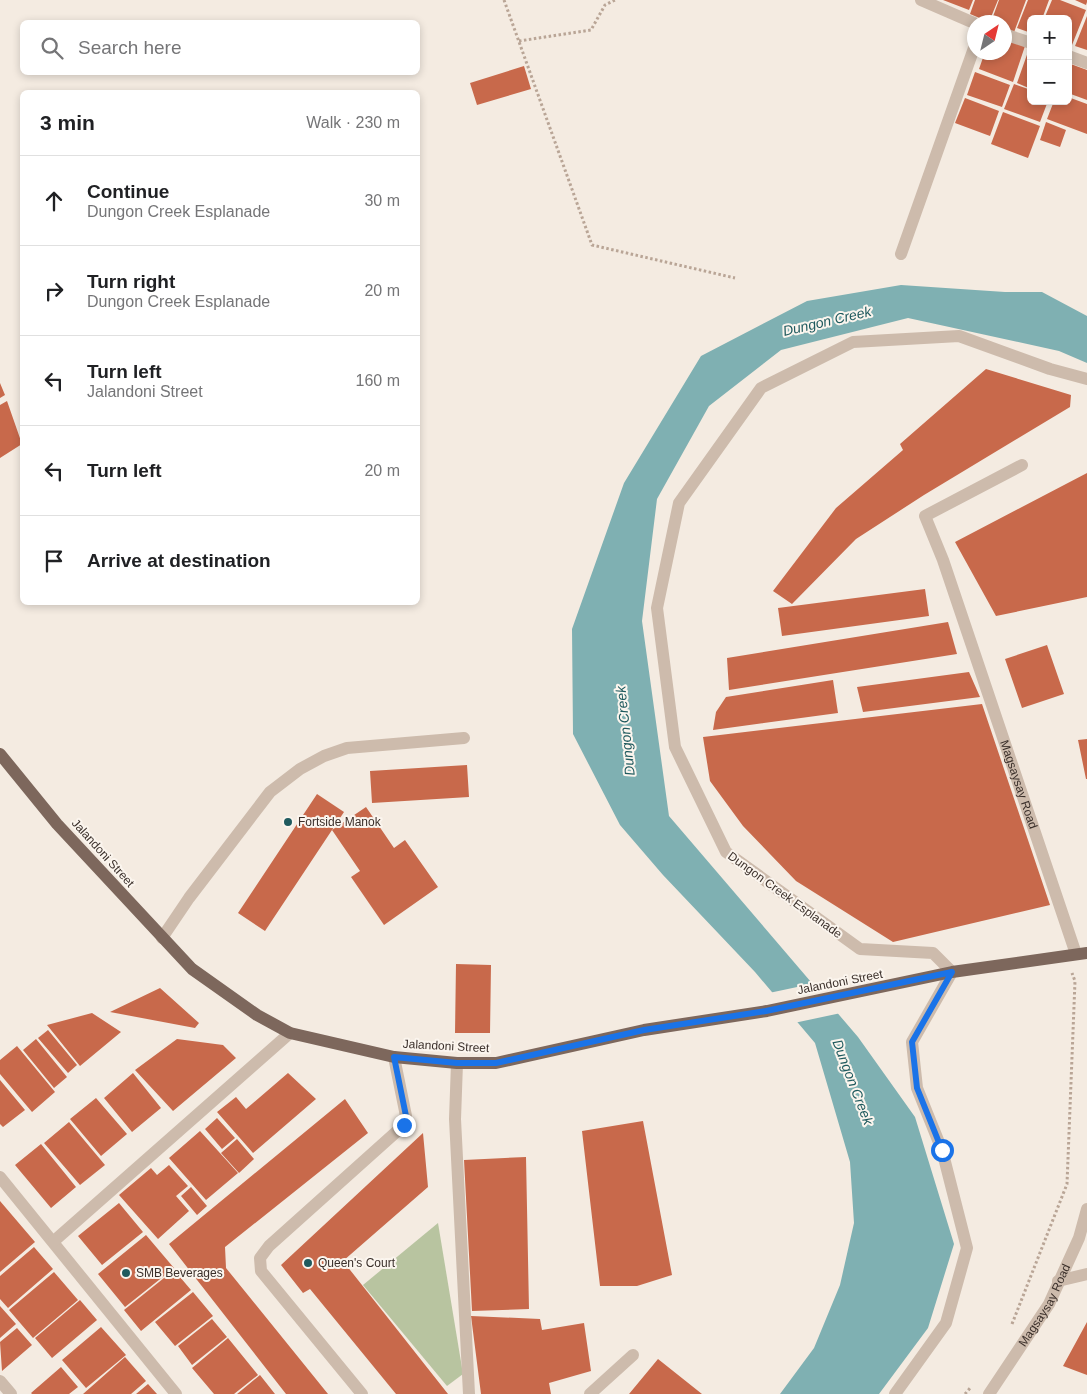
<!DOCTYPE html>
<html lang="en">
<head>
<meta charset="utf-8">
<style>
  :root { --surface:#fff; --page:#f6f6f6; --text:#202124; --muted:#757577; --line:#e0e0e0 }
  body { margin:0; font-family:Helvetica,sans-serif; background:var(--page); color:var(--text) }
  .controls { position:absolute; right:15px; top:15px; display:grid; overflow:hidden; border-radius:8px; box-shadow:0 2px 8px #0003 }
  .controls button { width:45px; height:45px; display:grid; place-items:center; padding:0; border:0; border-bottom:1px solid var(--line); background:var(--surface); color:var(--text); font:25px sans-serif }
  .compass { position:absolute; left:967px; top:15px; width:45px; height:45px; border-radius:50%; background:var(--surface); box-shadow:0 2px 8px #0003; rotate:35deg }
  .stop { position:absolute; width:15px; height:15px; margin:-11px; border:4px solid #1a73e8; border-radius:50%; background:#fff }
  .stop.end { background:#1a73e8; border-color:#fff; box-shadow:0 1px 5px #0008 }
  .list { margin:0; padding:0; list-style:none }
  h2 { display:flex; justify-content:space-between; align-items:center; height:65px; margin:0; padding:0 20px; font-size:21px }
  h2 small { font-size:16px; font-weight:400; color:var(--muted) }
  .list li { display:grid; grid-template-columns:32px 1fr auto; gap:15px; align-items:center; box-sizing:border-box; height:90px; padding:0 20px; border-top:1px solid var(--line) }
  .list b { display:block; font-size:19px; white-space:nowrap }
  .list p { margin:0; font-size:16px; white-space:nowrap; color:var(--muted) }
  .list em { font-size:16px; font-style:normal; color:var(--muted) }
  .icon { flex:none; width:28px; height:28px; fill:none; stroke:currentColor; stroke-width:2; stroke-linecap:round; stroke-linejoin:round }
  .map { position:relative; flex:none; width:1087px; height:1394px; overflow:hidden }
  .search { position:absolute; background:var(--surface); box-shadow:0 2px 8px #0003; left:20px; top:20px; width:400px; height:55px; display:flex; align-items:center; gap:12px; box-sizing:border-box; padding:0 18px; border-radius:8px; color:var(--muted); font-size:19px }
  .panel { position:absolute; background:var(--surface); box-shadow:0 2px 8px #0003; left:20px; top:90px; width:400px; height:515px; border-radius:8px }
  .map>svg:first-child { display:block }
</style>
</head>
<body>
<div class="map">
<svg width="1087" height="1394" viewBox="0 0 1087 1394">
  <rect width="100%" height="100%" fill="#f4ebe1"/>
  <path fill="#b8c4a0" d="M 438,1223 L 463,1374 L 447,1386 L 363,1285 Z"/>
  <path fill="#7fb0b2" d="M 901,285 L 1005,292 L 1042,292 L 1087,316 L 1087,363 L 1059,351 L 908,318 L 781,350 L 709,406 L 657,499 L 642,621 L 669,816 L 858,1037 L 915,1117 L 954,1244 L 928,1328 L 879,1394 L 780,1394 L 814,1348 L 840,1285 L 854,1223 L 850,1162 L 815,1043 L 755,972 L 663,875 L 620,825 L 573,734 L 572,629 L 624,483 L 701,356 L 807,301 Z"/>
  <path fill="#f4ebe1" d="M 816,983 L 841,1013 L 794,1023 L 769,993 Z"/>
  <path fill="#c8694b" d="M 943,0 L 973,0 L 969,10 Z
    M 975,0 L 998,0 L 989,22 L 970,14 Z
    M 999,0 L 1026,0 L 1013,35 L 1004,31 L 1004,22 L 991,22 Z
    M 1028,0 L 1049,0 L 1042,19 L 1031,19 L 1031,33 L 1017,28 Z
    M 1052,0 L 1060,0 L 1086,10 L 1072,45 L 1068,43 L 1068,19 L 1044,19 Z
    M 1075,0 L 1087,0 L 1087,2 L 1086,5 Z
    M 1087,16 L 1087,50 L 1075,46 Z
    M 1004,38 L 1025,46 L 1013,82 L 979,69 L 985,52 L 1004,52 Z
    M 1029,49 L 1031,50 L 1031,89 L 1017,83 Z
    M 1068,63 L 1087,70 L 1087,100 L 1068,93 Z
    M 524,66 L 531,89 L 477,105 L 470,83 Z
    M 975,72 L 1010,85 L 1002,107 L 967,95 Z
    M 1014,84 L 1031,90 L 1031,101 L 1048,101 L 1040,122 L 1004,109 Z
    M 1068,97 L 1087,104 L 1087,134 L 1047,119 L 1054,101 L 1068,101 Z
    M 965,98 L 999,111 L 990,136 L 955,123 Z
    M 1003,112 L 1040,126 L 1028,158 L 991,144 Z
    M 1046,122 L 1066,130 L 1060,147 L 1040,140 Z
    M 986,369 L 1071,395 L 1070,407 L 924,495 L 856,539 L 792,604 L 773,591 L 836,508 L 903,450 L 900,444 Z
    M 0,383 L 5,395 L 0,398 Z
    M 7,401 L 22,444 L 0,458 L 0,405 Z
    M 1087,473 L 1087,597 L 996,616 L 955,542 Z
    M 925,589 L 929,616 L 782,636 L 778,608 Z
    M 948,622 L 957,654 L 729,690 L 727,658 Z
    M 1047,645 L 1064,694 L 1022,708 L 1005,659 Z
    M 969,672 L 980,697 L 863,712 L 857,687 Z
    M 833,680 L 838,713 L 713,730 L 716,712 L 726,697 Z
    M 982,704 L 1050,905 L 893,942 L 796,881 L 743,826 L 710,781 L 703,737 Z
    M 1087,739 L 1087,779 L 1086,779 L 1078,740 Z
    M 467,765 L 469,797 L 372,803 L 370,771 Z
    M 317,794 L 344,812 L 332,830 L 366,807 L 394,848 L 405,840 L 438,887 L 384,925 L 351,877 L 360,871 L 332,830 L 265,931 L 238,913 Z
    M 456,964 L 491,965 L 490,1033 L 455,1033 Z
    M 160,988 L 199,1023 L 195,1028 L 110,1012 Z
    M 92,1013 L 121,1032 L 80,1066 L 47,1025 Z
    M 48,1030 L 77,1065 L 68,1073 L 38,1038 Z
    M 36,1039 L 67,1077 L 54,1088 L 23,1050 Z
    M 177,1039 L 223,1045 L 236,1058 L 173,1111 L 135,1070 Z
    M 17,1046 L 55,1092 L 32,1112 L 0,1074 L 0,1060 Z
    M 133,1073 L 161,1108 L 132,1132 L 104,1098 Z
    M 288,1073 L 316,1099 L 253,1153 L 217,1112 L 236,1097 L 246,1109 Z
    M 0,1080 L 25,1110 L 3,1127 L 0,1124 Z
    M 96,1098 L 127,1134 L 101,1156 L 70,1119 Z
    M 345,1099 L 368,1133 L 225,1247 L 226,1268 L 328,1394 L 286,1394 L 169,1244 Z
    M 217,1118 L 235,1138 L 222,1149 L 205,1129 Z
    M 643,1121 L 672,1275 L 637,1286 L 600,1286 L 582,1131 Z
    M 69,1122 L 105,1165 L 80,1185 L 44,1143 Z
    M 200,1131 L 238,1173 L 206,1200 L 169,1158 Z
    M 423,1133 L 428,1187 L 343,1261 L 448,1394 L 396,1394 L 310,1289 L 303,1293 L 281,1265 Z
    M 237,1139 L 254,1159 L 239,1173 L 221,1153 Z
    M 41,1144 L 76,1187 L 51,1208 L 15,1165 Z
    M 526,1157 L 529,1309 L 472,1311 L 464,1160 Z
    M 169,1165 L 188,1186 L 176,1196 L 189,1211 L 158,1239 L 119,1195 L 151,1168 L 157,1175 Z
    M 191,1187 L 207,1206 L 197,1215 L 181,1196 Z
    M 0,1201 L 35,1242 L 0,1272 Z
    M 119,1203 L 143,1232 L 102,1265 L 78,1236 Z
    M 146,1235 L 174,1268 L 125,1307 L 98,1274 Z
    M 34,1247 L 53,1269 L 8,1308 L 0,1299 L 0,1276 Z
    M 174,1270 L 191,1290 L 141,1331 L 124,1310 Z
    M 54,1272 L 78,1300 L 33,1338 L 9,1310 Z
    M 193,1292 L 213,1316 L 175,1346 L 155,1322 Z
    M 80,1300 L 97,1320 L 52,1358 L 35,1338 Z
    M 0,1306 L 16,1324 L 0,1338 Z
    M 471,1316 L 540,1319 L 542,1330 L 584,1323 L 591,1371 L 549,1383 L 551,1394 L 481,1394 Z
    M 212,1319 L 227,1337 L 192,1365 L 178,1346 Z
    M 1087,1322 L 1087,1375 L 1063,1366 Z
    M 101,1327 L 126,1355 L 86,1388 L 62,1360 Z
    M 17,1328 L 32,1345 L 2,1371 L 0,1342 Z
    M 228,1338 L 258,1375 L 234,1394 L 214,1394 L 192,1368 Z
    M 125,1357 L 146,1381 L 131,1394 L 83,1394 Z
    M 658,1359 L 702,1394 L 629,1394 Z
    M 61,1367 L 78,1387 L 69,1394 L 32,1394 L 31,1393 Z
    M 260,1375 L 275,1394 L 237,1394 Z
    M 148,1384 L 157,1394 L 136,1394 Z"/>
  <g fill="none" stroke-linecap="round" stroke-linejoin="round">
    <path stroke="#b9a596" stroke-width="3" stroke-dasharray="2.5 2.5" stroke-linecap="butt" d="M 504,0 L 592,245 L 735,278
      M 519,41 L 591,30 L 605,5 L 615,0
      M 1012,1324 L 1067,1184 L 1075,981 L 1072,973
      M 965,1394 L 971,1387"/>
    <g stroke="#cdbbac" stroke-width="12">
      <path d="M 921,0 L 974,23"/>
      <path d="M 1004,34 L 1031,43"/>
      <path d="M 1068,56 L 1087,63"/>
      <path d="M 901,254 L 974,48"/>
      <path id="s1" d="M 1022,465 L 925,516 L 943,560 L 1076,954"/>
      <path d="M 162,938 L 189,898 L 270,792 L 300,769 L 324,756 L 347,748 L 464,738"/>
      <path d="M 457,1063 L 455,1119 L 469,1394"/>
      <path d="M 0,1177 L 176,1394"/>
      <path d="M 54,1241 L 290,1033"/>
      <path d="M 1058,1281 L 1087,1274"/>
      <path d="M 0,1381 L 11,1394"/>
      <path d="M 362,1394 L 261,1271 L 260,1258 L 269,1246 L 404,1125 L 406,1116 L 394,1057"/>
      <path d="M 590,1394 L 633,1355"/>
      <path d="M 895,1394 L 946,1323 L 967,1248 L 942,1150 L 917,1088 L 912,1042 L 952,972 L 933,953 L 860,949 L 726,852 L 675,747 L 657,608 L 679,503 L 761,388 L 853,342 L 959,336 L 1050,369 L 1087,379"/>
      <path id="s2" d="M 989,1394 L 1049,1304 L 1079,1238 L 1087,1209"/>
    </g>
    <path stroke="#7d675c" stroke-width="12" d="M 0,754 L 57,824 L 192,969 L 257,1015 L 290,1033 L 394,1057 L 457,1063 L 496,1063 L 644,1030 L 767,1011 L 952,972 L 1087,953"/>
  </g>
  <g fill="none" stroke-linecap="round" stroke-linejoin="round">
    <path stroke="#1a73e8" stroke-width="6" d="M 404,1125 L 406,1116 L 394,1057 L 457,1063 L 496,1063 L 644,1030 L 766,1011 L 952,972 L 912,1042 L 917,1088 L 942,1150"/>
  </g>
  <g fill="#1f5a5e" stroke="#fbf5ee" stroke-width="2">
    <circle cx="288" cy="822" r="5"/>
    <circle cx="308" cy="1263" r="5"/>
    <circle cx="126" cy="1273" r="5"/>
  </g>
  <g text-anchor="middle" stroke-width="4" stroke-linejoin="round" paint-order="stroke">
    <g font-size="12" fill="#3b302b" stroke="#fbf5ee">
      <text dy="4" stroke="none"><textPath href="#s1" startOffset="394">Magsaysay Road</textPath></text>
      <text transform="translate(103 853) rotate(48)" y="4">Jalandoni Street</text>
      <text transform="translate(785 895) rotate(36)" y="4">Dungon Creek Esplanade</text>
      <text transform="translate(840 982) rotate(-11)" y="4">Jalandoni Street</text>
      <text transform="translate(446 1046) rotate(3)" y="4">Jalandoni Street</text>
      <text dy="4" stroke="none"><textPath href="#s2" startOffset="105">Magsaysay Road</textPath></text>
    </g>
    <g font-size="12" fill="#3b302b" stroke="#fbf5ee" text-anchor="start">
      <text x="298" y="826">Fortside Manok</text>
      <text x="318" y="1267">Queen's Court</text>
      <text x="136" y="1277">SMB Beverages</text>
    </g>
    <g font-size="14" font-style="italic" fill="#1f5a5e" stroke="#fbf5ee">
      <text transform="translate(827 321) rotate(-13)" y="5">Dungon Creek</text>
      <text transform="translate(625 731) rotate(-96)" y="5">Dungon Creek</text>
      <text transform="translate(853 1082) rotate(69)" y="5">Dungon Creek</text>
    </g>
  </g>
</svg>
<div class="controls">
<button>+</button>
<button>−</button>
</div>
<svg class="compass" viewBox="-18 -18 36 36"><path d="M0-13l5 13h-10z" fill="#e53935"/><path d="M0 13l5-13h-10z" fill="#757577"/></svg>
<div class="stop" style="left:942px;top:1150px"></div>
<div class="stop end" style="left:404px;top:1125px"></div>
<div class="search"><svg class="icon" aria-label="search" viewBox="0 0 24 24"><circle cx="10" cy="10" r="6"/><path d="M15 15l6 6"/></svg>Search here</div>
<section class="panel">
<h2>3 min<small>Walk · 230 m</small></h2>
<ul class="list">
<li><svg class="icon" aria-label="ahead" viewBox="0 0 24 24"><path d="M12 20V5M6 11l6-6 6 6"/></svg><div><b>Continue</b><p>Dungon Creek Esplanade</p></div><em>30 m</em></li>
<li><svg class="icon" aria-label="right" viewBox="0 0 24 24"><path d="M7 20v-9h11M14 6l5 5-5 5"/></svg><div><b>Turn right</b><p>Dungon Creek Esplanade</p></div><em>20 m</em></li>
<li><svg class="icon" aria-label="left" viewBox="0 0 24 24"><path d="M17 20v-9H6M10 6l-5 5 5 5"/></svg><div><b>Turn left</b><p>Jalandoni Street</p></div><em>160 m</em></li>
<li><svg class="icon" aria-label="left" viewBox="0 0 24 24"><path d="M17 20v-9H6M10 6l-5 5 5 5"/></svg><div><b>Turn left</b></div><em>20 m</em></li>
<li><svg class="icon" aria-label="arrive" viewBox="0 0 24 24"><path d="M6 21V4h12l-3 4 3 4H6"/></svg><div><b>Arrive at destination</b></div></li>
</ul>
</section>
</div>
</body>
</html>
